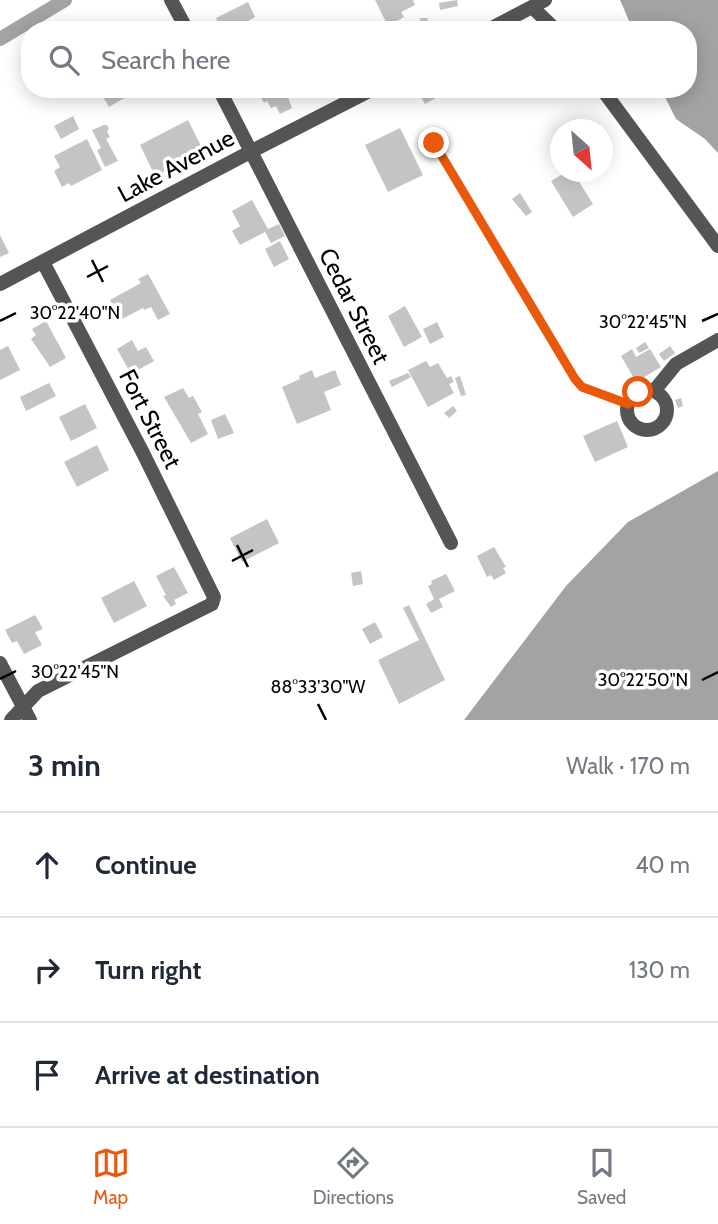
<!DOCTYPE html>
<html lang="en">
<head>
<meta charset="utf-8">
<style>
  :root { --surface:#fff; --page:#f6f6f7; --text:#1f2937; --muted:#747a83; --line:#e0e1e3; --accent:#ea580c }
  body { margin:0; font-family:Cabin,sans-serif; background:var(--page); color:var(--text) }
  .compass { position:absolute; left:550px; top:119px; width:63px; height:63px; border-radius:50%; background:var(--surface); box-shadow:0 4px 18px #0003; rotate:153deg }
  .stop { position:absolute; width:21px; height:21px; margin:-16px; border:5px solid #ea580c; border-radius:50%; background:#fff }
  .stop.end { background:#ea580c; border-color:#fff; box-shadow:0 2px 7px #0008 }
  .list { margin:0; padding:0; list-style:none }
  h2 { display:flex; justify-content:space-between; align-items:center; height:91px; margin:0; padding:0 28px; font-size:30px }
  h2 small { font-size:23px; font-weight:400; color:var(--muted) }
  .list li { display:grid; grid-template-columns:46px 1fr auto; gap:21px; align-items:center; box-sizing:border-box; height:105px; padding:0 28px; border-top:2px solid var(--line) }
  .list b { display:block; font-size:26px; white-space:nowrap }
  .list em { font-size:23px; font-style:normal; color:var(--muted) }
  .icon { flex:none; width:38px; height:38px; fill:none; stroke:currentColor; stroke-width:2; stroke-linecap:round; stroke-linejoin:round }
  .map { position:relative; flex:none; width:718px; height:720px; overflow:hidden }
  .search { position:absolute; background:var(--surface); box-shadow:0 4px 18px #0003; left:21px; right:21px; top:21px; height:77px; display:flex; align-items:center; gap:18px; box-sizing:border-box; padding:0 24px; border-radius:28px; color:var(--muted); font-size:26px }
  .sheet { height:406px; background:var(--surface) }
  nav { display:flex; justify-content:space-around; align-items:center; box-sizing:border-box; height:98px; border-top:2px solid var(--line); background:var(--surface); font-size:19px; color:var(--muted) }
  nav a { display:grid; justify-items:center; gap:4px }
  nav .on { color:var(--accent) }
  .map>svg:first-child { display:block }
</style>
</head>
<body>
<div class="map">
<svg width="718" height="720" viewBox="0 0 718 720">
  <rect width="100%" height="100%" fill="#fff"/>
  <path fill="#a3a3a3" d="M 620,0 L 718,0 L 718,153 L 705,139 L 676,119 L 661,89 L 688,89 L 688,30 L 633,30 Z
    M 718,471 L 718,720 L 464,720 L 566,586 L 628,522 Z"/>
  <g fill="none" stroke-linecap="round" stroke-linejoin="round">
    <path stroke="#a3a3a3" stroke-width="14" d="M 0,39 L 65,0"/>
  </g>
  <path fill="#c4c4c4" d="M 375,0 L 413,0 L 415,5 L 401,12 L 404,17 L 388,26 Z
    M 457,0 L 458,6 L 440,10 L 439,3 Z
    M 248,2 L 255,17 L 232,30 L 226,28 L 222,30 L 216,18 Z
    M 420,18 L 428,18 L 426,26 L 428,26 L 428,30 L 420,30 Z
    M 112,89 L 140,89 L 109,107 L 103,97 L 113,91 Z
    M 261,89 L 290,89 L 286,92 L 292,108 L 280,114 L 276,106 L 271,108 L 267,101 L 264,103 L 259,94 L 263,92 Z
    M 436,89 L 440,89 L 443,94 L 425,104 L 421,97 Z
    M 73,116 L 79,129 L 61,139 L 54,126 Z
    M 188,120 L 206,156 L 169,175 L 167,170 L 155,176 L 140,145 Z
    M 104,125 L 107,125 L 109,129 L 107,131 L 110,137 L 106,139 L 118,161 L 105,167 L 97,150 L 101,148 L 92,130 Z
    M 400,128 L 423,175 L 388,192 L 365,145 Z
    M 87,139 L 102,170 L 71,186 L 69,183 L 62,187 L 54,171 L 60,167 L 54,156 Z
    M 566,172 L 573,172 L 593,204 L 573,217 L 551,181 Z
    M 520,193 L 532,212 L 526,216 L 512,199 Z
    M 252,200 L 268,229 L 279,224 L 285,236 L 271,243 L 265,232 L 240,245 L 232,231 L 240,226 L 232,211 Z
    M 0,235 L 9,253 L 0,257 Z
    M 280,241 L 289,259 L 274,267 L 265,249 Z
    M 148,274 L 170,314 L 158,320 L 151,307 L 144,310 L 143,308 L 120,320 L 110,300 L 141,283 L 138,279 Z
    M 405,306 L 422,337 L 404,347 L 388,316 Z
    M 46,321 L 66,358 L 50,367 L 31,339 L 36,335 L 32,329 Z
    M 437,322 L 444,337 L 430,344 L 423,329 Z
    M 132,340 L 138,351 L 146,347 L 154,361 L 131,374 L 117,349 Z
    M 645,342 L 649,348 L 639,353 L 636,348 Z
    M 8,346 L 20,370 L 0,380 L 0,350 Z
    M 670,346 L 675,353 L 664,361 L 659,354 Z
    M 632,349 L 636,357 L 650,349 L 661,367 L 636,382 L 621,356 Z
    M 426,361 L 430,367 L 438,363 L 447,378 L 451,376 L 454,382 L 449,384 L 454,393 L 428,407 L 408,370 Z
    M 312,370 L 315,378 L 335,370 L 341,385 L 324,392 L 331,410 L 297,424 L 282,387 L 300,379 L 299,376 Z
    M 408,373 L 411,377 L 392,387 L 389,381 Z
    M 460,376 L 466,395 L 461,396 L 455,378 Z
    M 49,383 L 56,396 L 26,411 L 20,397 Z
    M 183,388 L 189,398 L 193,396 L 202,412 L 198,414 L 208,434 L 191,443 L 164,397 Z
    M 681,398 L 683,406 L 678,408 L 675,400 Z
    M 85,404 L 97,428 L 71,441 L 59,417 Z
    M 453,406 L 457,411 L 449,418 L 444,413 Z
    M 225,414 L 234,433 L 218,439 L 211,420 Z
    M 617,421 L 628,447 L 595,462 L 583,436 Z
    M 97,445 L 109,470 L 77,487 L 64,462 Z
    M 267,519 L 279,543 L 242,562 L 230,538 Z
    M 494,547 L 506,567 L 503,568 L 506,573 L 494,580 L 491,575 L 487,577 L 477,556 Z
    M 174,567 L 188,593 L 174,600 L 176,604 L 171,607 L 163,596 L 166,595 L 156,576 Z
    M 361,571 L 363,584 L 353,586 L 351,573 Z
    M 446,574 L 455,591 L 439,599 L 443,607 L 431,613 L 426,604 L 434,599 L 428,586 L 432,584 L 431,581 Z
    M 134,581 L 147,606 L 114,623 L 101,598 Z
    M 409,605 L 445,680 L 399,704 L 378,660 L 419,640 L 403,608 Z
    M 35,615 L 43,629 L 35,632 L 42,645 L 24,654 L 17,641 L 12,643 L 5,630 Z
    M 375,622 L 383,637 L 370,644 L 362,629 Z"/>
  <g fill="none" stroke-linecap="round" stroke-linejoin="round">
    <path stroke="#555" stroke-width="7" d="M 434,143 L 575,379 L 582,387 L 628,404"/>
    <path stroke="#555" stroke-width="14" d="M 532,7 L 556,30
      M 488,30 L 545,0
      M 602,89 L 718,246
      M 252,151 L 373,89
      M627 410a20 20 0 1 1 40 0a20 20 0 1 1-40 0Z
      M 654,391 L 676,364 L 718,340
      M 0,663 L 30,720
      M 11,720 L 38,691 L 212,604 L 214,597 L 143,453 L 43,262"/>
    <path stroke="#555" stroke-width="14" d="M 171,0 L 187,30
      M 219,89 L 451,543
      M 0,284 L 252,151"/>
  </g>
  <g fill="none" stroke-linecap="round" stroke-linejoin="round">
    <path stroke="#ea580c" stroke-width="9" d="M 434,143 L 575,379 L 582,387 L 628,404 L 638,392"/>
  </g>
  <path fill="none" stroke="#000" stroke-width="2.5" d="M 92,260 L 103,282M 87,277 L 108,266M 0,321 L 16,313M 702,321 L 718,314M 237,545 L 248,567M 232,561 L 253,550M 0,679 L 16,671M 702,680 L 718,672M 318,704 L 326,720"/>
  <g text-anchor="middle" stroke-width="7" stroke-linejoin="round" paint-order="stroke">
    <g font-size="24" fill="#000" stroke="#fff">
      <text transform="translate(176 166) rotate(-28)" y="8">Lake Avenue</text>
      <text transform="translate(354 306) rotate(63)" y="8">Cedar Street</text>
      <text transform="translate(150 419) rotate(63)" y="8">Fort Street</text>
    </g>
  </g>
  <g font-size="18" text-anchor="middle" fill="#000" stroke="#fff" stroke-width="7" stroke-linejoin="round" paint-order="stroke">
    <text x="75" y="319">30°22'40"N</text>
    <text x="643" y="328">30°22'45"N</text>
    <text x="75" y="678">30°22'45"N</text>
    <text x="643" y="686">30°22'50"N</text>
    <text x="318" y="693">88°33'30"W</text>
  </g>
</svg>
<svg class="compass" viewBox="-18 -18 36 36"><path d="M0-13l5 13h-10z" fill="#e53935"/><path d="M0 13l5-13h-10z" fill="#747a83"/></svg>
<div class="stop" style="left:638px;top:392px"></div>
<div class="stop end" style="left:434px;top:143px"></div>
<div class="search"><svg class="icon" aria-label="search" viewBox="0 0 24 24"><circle cx="10" cy="10" r="6"/><path d="M15 15l6 6"/></svg>Search here</div>
</div>
<section class="sheet">
<h2>3 min<small>Walk · 170 m</small></h2>
<ul class="list">
<li><svg class="icon" aria-label="ahead" viewBox="0 0 24 24"><path d="M12 20V5M6 11l6-6 6 6"/></svg><div><b>Continue</b></div><em>40 m</em></li>
<li><svg class="icon" aria-label="right" viewBox="0 0 24 24"><path d="M7 20v-9h11M14 6l5 5-5 5"/></svg><div><b>Turn right</b></div><em>130 m</em></li>
<li><svg class="icon" aria-label="arrive" viewBox="0 0 24 24"><path d="M6 21V4h12l-3 4 3 4H6"/></svg><div><b>Arrive at destination</b></div></li>
</ul>
</section>
<nav>
<a class="on"><svg class="icon" aria-label="map" viewBox="0 0 24 24"><path d="M3 6l6-2 6 2 6-2v14l-6 2-6-2-6 2zM9 4v14M15 6v14"/></svg>Map</a>
<a><svg class="icon" aria-label="directions" viewBox="0 0 24 24"><path d="M12 3l9 9-9 9-9-9zM9 14v-3h6M13 9l2 2-2 2"/></svg>Directions</a>
<a><svg class="icon" aria-label="saved" viewBox="0 0 24 24"><path d="M7 4h10v16l-5-4-5 4z"/></svg>Saved</a>
</nav>
</body>
</html>
